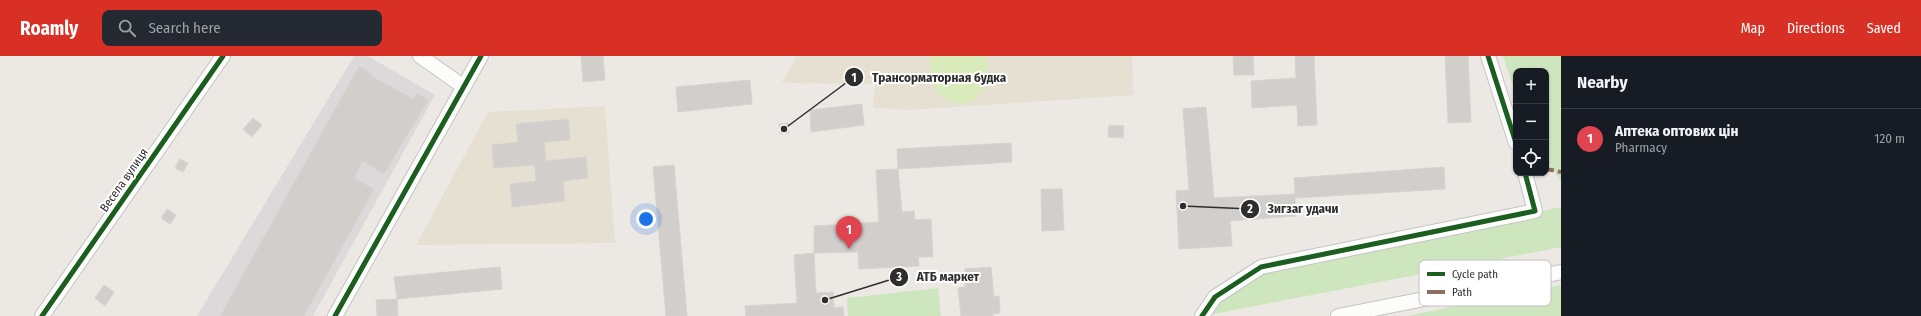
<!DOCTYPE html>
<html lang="en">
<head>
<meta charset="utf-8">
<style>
  :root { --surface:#171b24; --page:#242831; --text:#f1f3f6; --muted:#9ea1a6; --line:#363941; --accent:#d93025 }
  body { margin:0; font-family:"Fira Sans Condensed",sans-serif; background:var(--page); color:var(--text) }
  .controls { position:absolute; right:12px; top:12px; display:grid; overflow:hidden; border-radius:8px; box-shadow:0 1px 3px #0004 }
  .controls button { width:36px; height:36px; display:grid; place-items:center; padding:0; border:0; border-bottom:1px solid var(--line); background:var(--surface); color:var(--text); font:20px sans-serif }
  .you { position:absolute; left:646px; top:163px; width:14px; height:14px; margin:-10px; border:3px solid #fff; border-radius:50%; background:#1a73e8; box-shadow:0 0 0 6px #1a73e833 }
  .badge { display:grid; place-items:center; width:26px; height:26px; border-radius:50%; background:var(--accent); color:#fff; font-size:13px; font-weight:700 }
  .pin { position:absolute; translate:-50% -33px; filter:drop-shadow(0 1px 2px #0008) }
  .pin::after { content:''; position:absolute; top:21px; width:14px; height:12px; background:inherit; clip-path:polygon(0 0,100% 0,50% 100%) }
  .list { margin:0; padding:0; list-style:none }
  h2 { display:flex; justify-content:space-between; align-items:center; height:52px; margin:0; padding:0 16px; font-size:17px }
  h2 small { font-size:13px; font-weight:400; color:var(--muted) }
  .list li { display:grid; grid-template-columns:26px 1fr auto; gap:12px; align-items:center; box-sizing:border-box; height:60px; padding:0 16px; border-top:1px solid var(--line) }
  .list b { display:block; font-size:15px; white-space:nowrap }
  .list p { margin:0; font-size:13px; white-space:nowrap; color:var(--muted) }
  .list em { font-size:13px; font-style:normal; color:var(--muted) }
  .icon { flex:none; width:22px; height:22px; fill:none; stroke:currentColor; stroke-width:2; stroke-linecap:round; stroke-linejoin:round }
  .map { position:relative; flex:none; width:1561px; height:260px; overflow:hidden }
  header { display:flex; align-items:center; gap:24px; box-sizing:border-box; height:56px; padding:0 20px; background:var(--accent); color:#fff }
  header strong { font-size:19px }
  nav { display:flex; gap:22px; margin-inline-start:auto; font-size:14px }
  .search { width:280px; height:36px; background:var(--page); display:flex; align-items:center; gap:10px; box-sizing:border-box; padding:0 14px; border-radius:8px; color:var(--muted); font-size:15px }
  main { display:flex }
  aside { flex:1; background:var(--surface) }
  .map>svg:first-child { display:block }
</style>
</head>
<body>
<header>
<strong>Roamly</strong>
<div class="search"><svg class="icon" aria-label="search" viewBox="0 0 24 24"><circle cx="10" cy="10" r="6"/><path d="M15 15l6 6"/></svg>Search here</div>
<nav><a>Map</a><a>Directions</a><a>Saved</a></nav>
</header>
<main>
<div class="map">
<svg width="1561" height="260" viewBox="0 0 1561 260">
  <rect width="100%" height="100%" fill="#ece8e4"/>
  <path fill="#dcd9db" d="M 354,0 L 368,0 L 435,39 L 313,260 L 197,260 Z"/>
  <path fill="#e6e0d3" d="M 797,0 L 1132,0 L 1134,39 L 911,54 L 873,52 L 875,28 L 782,27 Z
    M 605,50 L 615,187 L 416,189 L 488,56 Z"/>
  <path fill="#cee6be" d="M 1503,0 L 1561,0 L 1561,126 L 1546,103 L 1546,15 L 1516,15 L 1516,39 Z
    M 1561,151 L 1561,191 L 1203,260 L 1261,211 Z
    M 1561,229 L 1561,260 L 1407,260 Z
    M 938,232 L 941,260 L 848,260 L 847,242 Z"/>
  <path fill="#d9eabb" d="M 930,0 L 986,0 C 987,10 989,21 985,31 C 976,53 944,52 934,31 C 930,22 931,9 930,0 Z"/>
  <path fill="#d1cecb" stroke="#d7d4d0" d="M 581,0 L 603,0 L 605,24 L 583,26 Z
    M 1233,0 L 1253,0 L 1254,19 L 1234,19 Z
    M 1295,0 L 1314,0 L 1317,69 L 1298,70 L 1297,49 L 1252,52 L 1251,25 L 1296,22 Z
    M 1445,0 L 1468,0 L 1471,66 L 1448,67 Z
    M 359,10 L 372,18 L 371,20 L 414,43 L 417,37 L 428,44 L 384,118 L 363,105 L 354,122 L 374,133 L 304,260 L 220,260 Z
    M 750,24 L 752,48 L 678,56 L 676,31 Z
    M 862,48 L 864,69 L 811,76 L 810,54 Z
    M 1206,51 L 1214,142 L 1295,138 L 1294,122 L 1444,111 L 1445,133 L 1295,142 L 1296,160 L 1230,165 L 1232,190 L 1179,193 L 1176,135 L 1189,134 L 1183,53 Z
    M 253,62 L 262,69 L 252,81 L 243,73 Z
    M 568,63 L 570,84 L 544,86 L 546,105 L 586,101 L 588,122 L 563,125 L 565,145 L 512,151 L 510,128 L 536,125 L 535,109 L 494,112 L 492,89 L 518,86 L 516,68 Z
    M 788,67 L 789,77 L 780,78 L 779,68 Z
    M 1109,69 L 1124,70 L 1123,82 L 1108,81 Z
    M 1011,87 L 1012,106 L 898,113 L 897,93 Z
    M 180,103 L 188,107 L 183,116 L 175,112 Z
    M 674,109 L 687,260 L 666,260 L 653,111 Z
    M 898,113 L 902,156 L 914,155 L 915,164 L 931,163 L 933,201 L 918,201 L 919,210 L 859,213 L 858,196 L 814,197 L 814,170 L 879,166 L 876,114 Z
    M 1041,133 L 1062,133 L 1064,174 L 1042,175 Z
    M 167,153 L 176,159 L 170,168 L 161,162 Z
    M 814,197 L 816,237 L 833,236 L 834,252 L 843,251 L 844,260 L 746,260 L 745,250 L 797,247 L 794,199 Z
    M 500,211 L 502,233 L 397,243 L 394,221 Z
    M 991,211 L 994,241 L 999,240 L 1000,257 L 993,258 L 993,260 L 961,260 L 958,232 L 965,231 L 965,213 Z
    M 104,229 L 114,236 L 105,250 L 95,242 Z
    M 397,243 L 398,260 L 377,260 L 376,244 Z"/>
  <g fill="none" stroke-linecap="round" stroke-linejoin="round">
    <g stroke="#c5c4c5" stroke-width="16">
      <path id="minor" d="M 420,0 L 464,31
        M 1488,0 L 1516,87
        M 42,260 L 223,0
        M 335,260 L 481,0
        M 1202,260 L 1215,241 L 1261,211 L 1535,155 L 1525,117
        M 1338,260 L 1561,216"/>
    </g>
    <use href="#minor" stroke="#fcfcfb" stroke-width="14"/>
    <path stroke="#8d6e63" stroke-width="4" stroke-dasharray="8 4" stroke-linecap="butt" d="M 1546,113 L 1561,116"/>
    <g stroke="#fff" stroke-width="8">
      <path id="cycleway" d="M 1488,0 L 1516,87
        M 42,260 L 223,0
        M 335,260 L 481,0
        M 1202,260 L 1215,241 L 1261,211 L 1535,155 L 1525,117"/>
    </g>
    <use href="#cycleway" stroke="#1b5e20" stroke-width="5"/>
  </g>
  <g text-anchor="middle" stroke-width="4" stroke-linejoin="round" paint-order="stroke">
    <g font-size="12" fill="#2e2e2e" stroke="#fff">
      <text transform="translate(124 124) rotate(-55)" y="4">Весела вулиця</text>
    </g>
  </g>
  <rect x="1419" y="204" width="132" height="46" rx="6" fill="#fff" stroke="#c0c0c0" stroke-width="1"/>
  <rect x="1427" y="216" width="18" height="4" fill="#1b5e20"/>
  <rect x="1427" y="234" width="18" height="4" fill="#8d6e63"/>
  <g font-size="11" fill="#2e2e2e">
    <text x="1452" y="222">Cycle path</text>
    <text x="1452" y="240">Path</text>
  </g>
  <path fill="none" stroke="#2e2e2e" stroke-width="1.5" d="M784 73L854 21M1183 150L1250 153M825 244L899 221"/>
  <g fill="#2e2e2e" stroke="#fff" stroke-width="1.5">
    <circle cx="784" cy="73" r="4"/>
    <circle cx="1183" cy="150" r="4"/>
    <circle cx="825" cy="244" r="4"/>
    <circle cx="854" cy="21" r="10"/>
    <circle cx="1250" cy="153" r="10"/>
    <circle cx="899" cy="221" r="10"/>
  </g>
  <g font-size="12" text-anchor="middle" font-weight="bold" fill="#fff">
    <text x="854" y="26">1</text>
    <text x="1250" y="157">2</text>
    <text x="899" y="225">3</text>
  </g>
  <g font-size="13" text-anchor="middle" font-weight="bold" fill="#2e2e2e" stroke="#fff" stroke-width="4" stroke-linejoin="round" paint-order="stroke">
    <text x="939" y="26">Трансорматорная будка</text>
    <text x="1303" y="157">Зигзаг удачи</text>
    <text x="948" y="225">АТБ маркет</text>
  </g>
</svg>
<div class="controls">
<button>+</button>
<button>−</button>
<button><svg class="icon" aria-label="locate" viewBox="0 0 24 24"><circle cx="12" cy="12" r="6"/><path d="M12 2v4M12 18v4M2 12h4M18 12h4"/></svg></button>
</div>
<div class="you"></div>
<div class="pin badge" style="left:849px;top:193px;background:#e0444e">1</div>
</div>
<aside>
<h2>Nearby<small></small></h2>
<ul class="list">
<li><span class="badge" style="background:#e0444e">1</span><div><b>Аптека оптових цін</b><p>Pharmacy</p></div><em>120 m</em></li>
</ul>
</aside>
</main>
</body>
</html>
